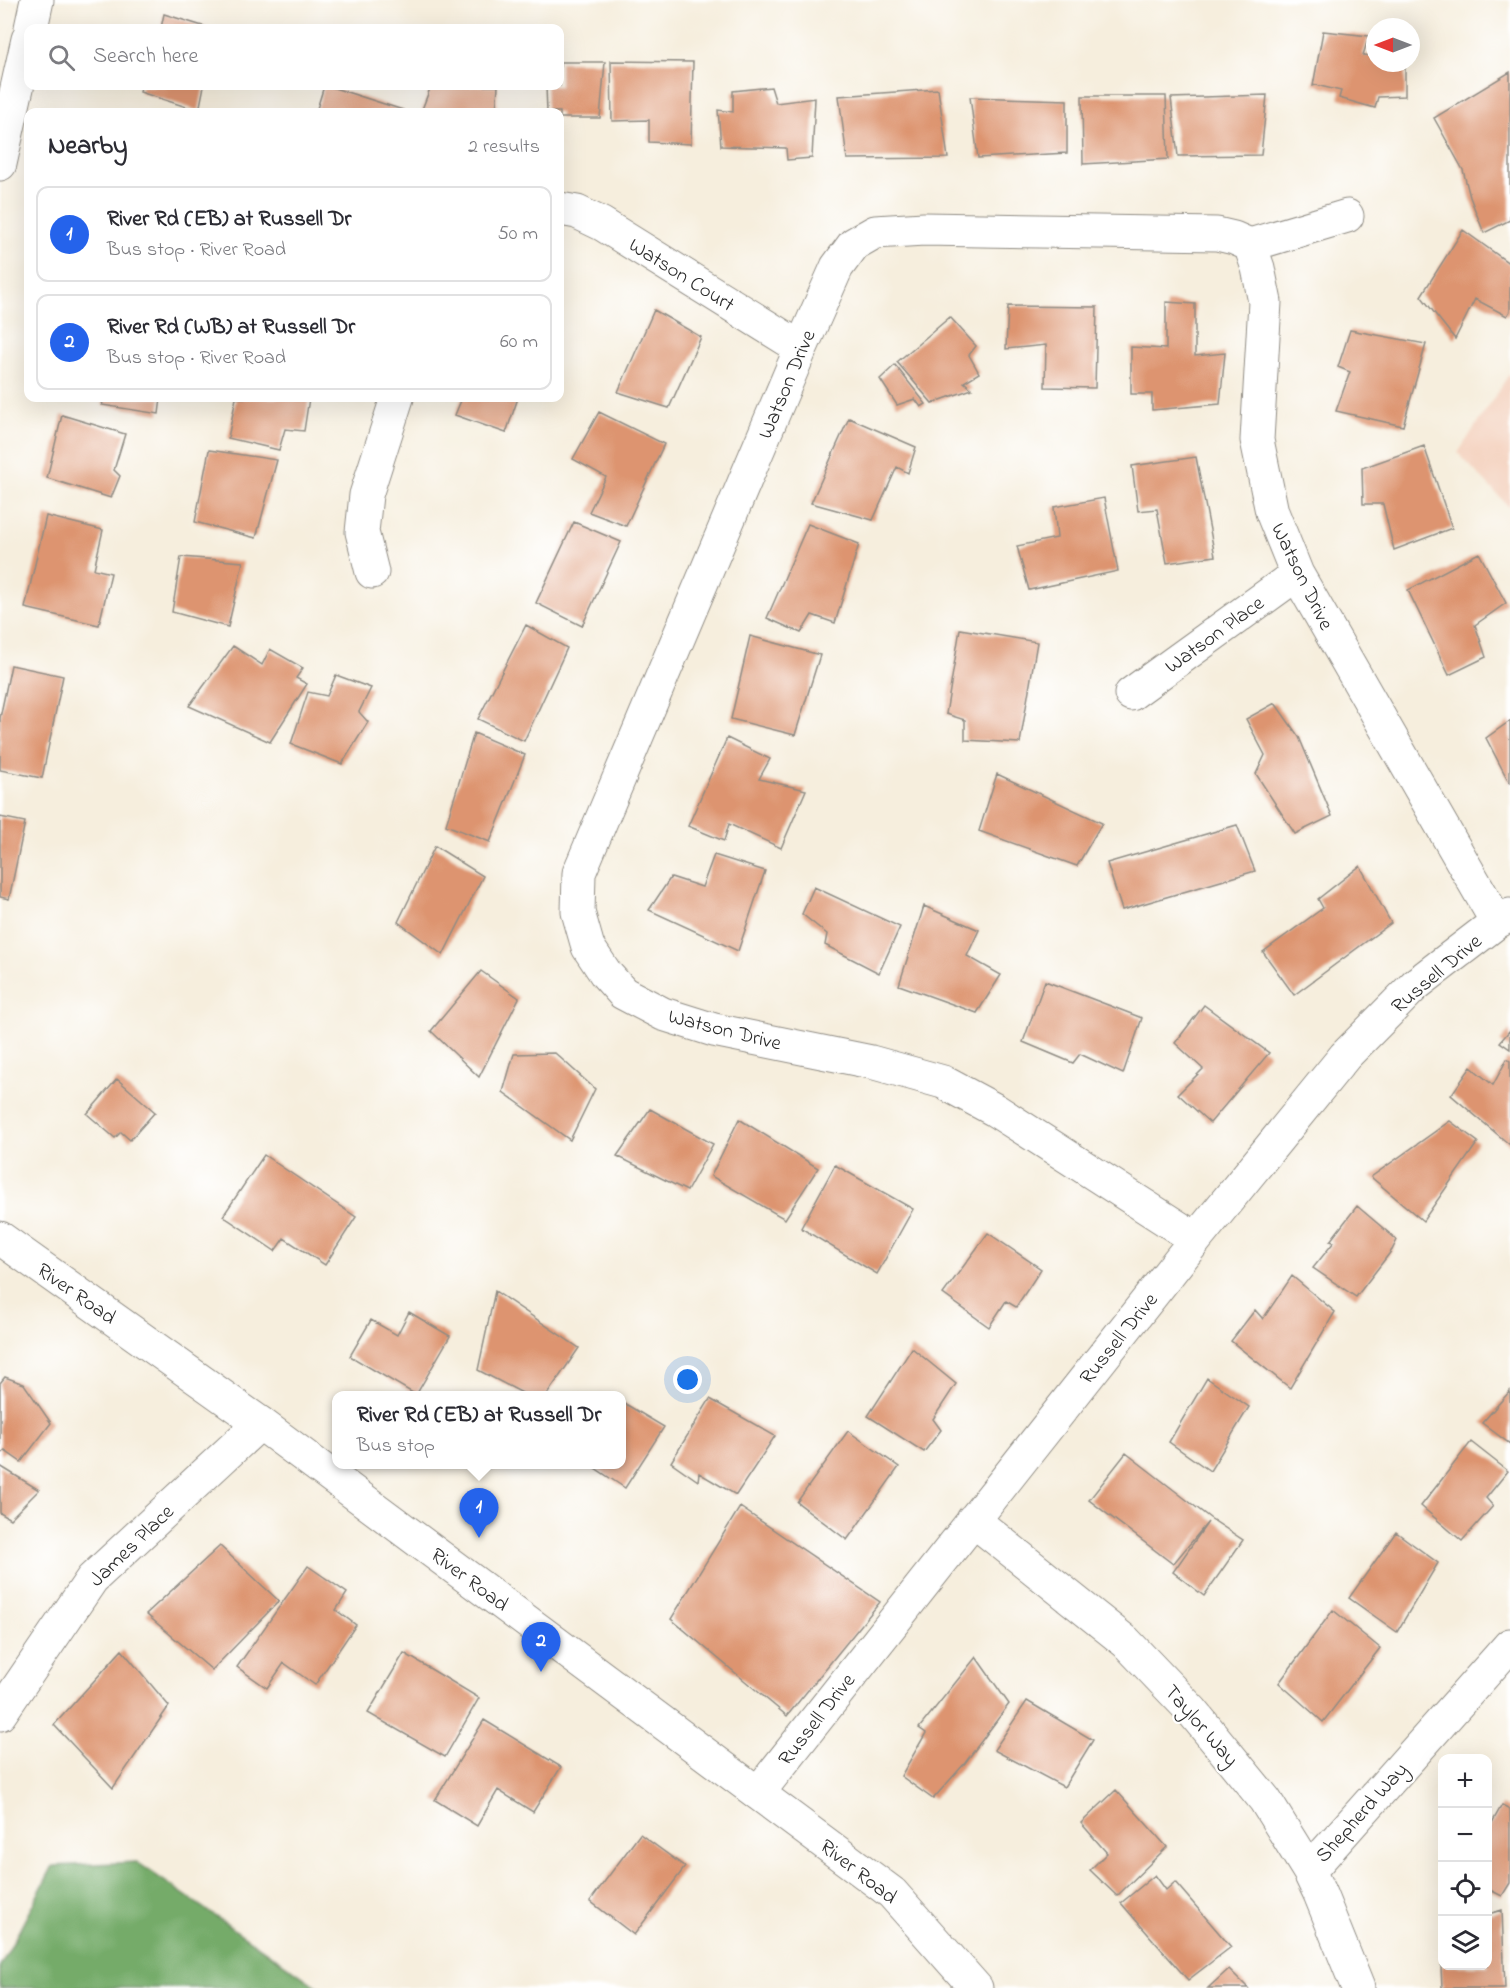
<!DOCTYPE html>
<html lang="en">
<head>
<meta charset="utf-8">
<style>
  :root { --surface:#fff; --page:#f7f7f7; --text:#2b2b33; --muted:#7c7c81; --line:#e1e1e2; --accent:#2563eb }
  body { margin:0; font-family:"Indie Flower",sans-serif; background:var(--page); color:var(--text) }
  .controls { position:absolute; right:18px; bottom:18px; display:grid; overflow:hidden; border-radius:12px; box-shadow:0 6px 24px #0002 }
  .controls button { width:54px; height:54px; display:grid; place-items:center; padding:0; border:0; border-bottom:2px solid var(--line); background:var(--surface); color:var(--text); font:30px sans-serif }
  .compass { position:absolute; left:1366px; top:18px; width:54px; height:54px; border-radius:50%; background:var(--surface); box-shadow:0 6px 24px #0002; rotate:270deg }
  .you { position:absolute; left:688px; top:1380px; width:21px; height:21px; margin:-15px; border:4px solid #fff; border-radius:50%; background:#1a73e8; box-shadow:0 0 0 9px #1a73e833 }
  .badge { display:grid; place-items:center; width:39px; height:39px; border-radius:50%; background:var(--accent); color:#fff; font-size:20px; font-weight:700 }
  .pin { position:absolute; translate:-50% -50px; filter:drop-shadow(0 2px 3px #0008) }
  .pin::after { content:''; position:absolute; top:32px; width:21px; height:18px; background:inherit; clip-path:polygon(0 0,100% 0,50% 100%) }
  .popup { position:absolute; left:332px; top:1391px; width:294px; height:78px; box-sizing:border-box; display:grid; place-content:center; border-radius:12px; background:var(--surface); filter:drop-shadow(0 2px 4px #0005); font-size:20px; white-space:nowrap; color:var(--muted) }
  .popup b { font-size:22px; color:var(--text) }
  .popup::after { content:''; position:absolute; left:50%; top:100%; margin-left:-12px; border:12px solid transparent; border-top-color:var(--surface) }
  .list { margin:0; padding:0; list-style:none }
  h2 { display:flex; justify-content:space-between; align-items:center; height:78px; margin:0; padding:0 24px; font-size:26px }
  h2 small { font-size:20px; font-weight:400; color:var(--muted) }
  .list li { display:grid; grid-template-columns:39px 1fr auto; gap:18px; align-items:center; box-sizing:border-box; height:96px; margin:0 12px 12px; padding:0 12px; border:2px solid var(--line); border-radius:12px }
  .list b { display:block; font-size:22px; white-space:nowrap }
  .list p { margin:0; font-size:20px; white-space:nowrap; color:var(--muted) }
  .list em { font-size:20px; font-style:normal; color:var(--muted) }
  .icon { flex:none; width:33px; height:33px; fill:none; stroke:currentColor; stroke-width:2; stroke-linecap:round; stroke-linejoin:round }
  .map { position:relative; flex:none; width:1510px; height:1988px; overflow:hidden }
  .search { position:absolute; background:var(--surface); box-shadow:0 6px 24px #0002; left:24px; top:24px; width:540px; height:66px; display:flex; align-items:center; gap:15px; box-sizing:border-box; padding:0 21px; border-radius:12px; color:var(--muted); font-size:22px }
  .panel { position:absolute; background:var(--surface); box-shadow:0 6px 24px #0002; left:24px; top:108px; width:540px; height:294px; border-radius:12px }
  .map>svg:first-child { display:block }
</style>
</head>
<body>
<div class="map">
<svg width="1510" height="1988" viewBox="0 0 1510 1988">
  <rect width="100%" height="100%" fill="#fff"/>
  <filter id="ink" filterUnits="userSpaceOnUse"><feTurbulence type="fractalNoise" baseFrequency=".0167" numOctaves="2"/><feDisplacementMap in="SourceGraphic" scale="12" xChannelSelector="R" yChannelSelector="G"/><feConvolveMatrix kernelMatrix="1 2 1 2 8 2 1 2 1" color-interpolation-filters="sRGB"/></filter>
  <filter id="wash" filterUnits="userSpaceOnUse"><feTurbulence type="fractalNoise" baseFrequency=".008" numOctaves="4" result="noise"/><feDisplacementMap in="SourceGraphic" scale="24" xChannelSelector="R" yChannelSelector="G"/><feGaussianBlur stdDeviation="1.35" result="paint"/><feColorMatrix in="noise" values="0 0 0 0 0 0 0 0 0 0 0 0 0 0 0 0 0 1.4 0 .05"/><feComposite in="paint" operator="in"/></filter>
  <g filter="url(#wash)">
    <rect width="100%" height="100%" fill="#f6eedd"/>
    <path fill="#f4d3c0" d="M 1510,373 L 1510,508 L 1458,453 Z"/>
    <path fill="#74ab69" stroke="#506b4a" stroke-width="1.5" d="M 137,1862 L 319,1988 L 0,1988 L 0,1967 L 53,1866 Z"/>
    <g id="blocks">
      <path fill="#dd9470" d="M 164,14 L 209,28 L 161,28 Z
        M 1323,31 L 1369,36 L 1363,55 L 1375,56 L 1375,63 L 1405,63 L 1405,96 L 1378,97 L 1375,108 L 1339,98 L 1341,91 L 1316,85 L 1313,86 Z
        M 611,61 L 693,62 L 691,144 L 649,142 L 649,120 L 612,121 Z
        M 560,62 L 605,62 L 600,118 L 560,118 L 560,112 L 547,112 L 546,86 L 560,86 Z
        M 1510,72 L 1510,220 L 1484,233 L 1470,197 L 1463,170 L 1434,118 Z
        M 141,86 L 204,86 L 199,111 L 140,92 Z
        M 324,86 L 328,86 L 403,110 L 402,112 L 316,112 Z
        M 431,86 L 498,86 L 496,112 L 421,112 Z
        M 771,87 L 776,103 L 815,98 L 812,158 L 787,160 L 786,148 L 721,146 L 718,110 L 733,112 L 733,91 Z
        M 938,89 L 948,158 L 847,159 L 839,96 Z
        M 1267,95 L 1261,155 L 1178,156 L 1171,98 Z
        M 1082,96 L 1166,96 L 1168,159 L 1083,164 Z
        M 970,97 L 1067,100 L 1067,153 L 978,158 Z
        M 1463,230 L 1510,264 L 1510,311 L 1507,316 L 1475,299 L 1455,339 L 1421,296 Z
        M 1166,302 L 1195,304 L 1195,356 L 1225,353 L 1220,404 L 1152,410 L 1152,394 L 1131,394 L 1131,347 L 1166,349 Z
        M 1008,306 L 1097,307 L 1095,388 L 1045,387 L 1046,345 L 1006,349 Z
        M 654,310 L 701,337 L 669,408 L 618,392 Z
        M 950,317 L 976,346 L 969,355 L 979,373 L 964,382 L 972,389 L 932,403 L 897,362 Z
        M 1350,330 L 1426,344 L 1403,426 L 1336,411 L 1350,372 L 1338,367 Z
        M 895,365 L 926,404 L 921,407 L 915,399 L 897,405 L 880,379 Z
        M 104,398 L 161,398 L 159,414 L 102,405 Z
        M 236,398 L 309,398 L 304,431 L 285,429 L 279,450 L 228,438 Z
        M 462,398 L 518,398 L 506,433 L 455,415 Z
        M 599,412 L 664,444 L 626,526 L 589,512 L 606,477 L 573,459 Z
        M 62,415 L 125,434 L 114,470 L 120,476 L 111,498 L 47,478 Z
        M 849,418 L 916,447 L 908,473 L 897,467 L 873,520 L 811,503 Z
        M 1424,446 L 1452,528 L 1394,550 L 1383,504 L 1363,504 L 1362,468 Z
        M 209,450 L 277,460 L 256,538 L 195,522 Z
        M 1196,457 L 1215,556 L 1167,563 L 1157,509 L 1138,511 L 1132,466 Z
        M 1104,498 L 1118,571 L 1029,590 L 1017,546 L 1057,538 L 1054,507 Z
        M 46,516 L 103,530 L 94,569 L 111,573 L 99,625 L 25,608 Z
        M 574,522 L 621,542 L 582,626 L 536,603 Z
        M 808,524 L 859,544 L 835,623 L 812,615 L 801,633 L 767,618 Z
        M 1479,553 L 1506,603 L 1475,625 L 1486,657 L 1449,675 L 1408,590 Z
        M 181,557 L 243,562 L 228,627 L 172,612 Z
        M 526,625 L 567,648 L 524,741 L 478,719 Z
        M 960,629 L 1037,642 L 1020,743 L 965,740 L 965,720 L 946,714 Z
        M 750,636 L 820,655 L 795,735 L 731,719 Z
        M 233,646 L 262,665 L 270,649 L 303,668 L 296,678 L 307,684 L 270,742 L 189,706 Z
        M 11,665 L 63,676 L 42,778 L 0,770 L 0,718 Z
        M 336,675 L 371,688 L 359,712 L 368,722 L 342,764 L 291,744 L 308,692 L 327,696 Z
        M 1275,703 L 1299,737 L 1332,816 L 1295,834 L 1256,774 L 1265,755 L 1246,719 Z
        M 1510,721 L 1510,784 L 1486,738 Z
        M 474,733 L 525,755 L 490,842 L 446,825 Z
        M 727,738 L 770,759 L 759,779 L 806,790 L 781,848 L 729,824 L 724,841 L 688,826 Z
        M 997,774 L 1102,823 L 1077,866 L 979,831 Z
        M 0,817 L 25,822 L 9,899 L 0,897 Z
        M 1237,825 L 1255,871 L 1122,910 L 1107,863 Z
        M 435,846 L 483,876 L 443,955 L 398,922 Z
        M 714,855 L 765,871 L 738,951 L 649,910 L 671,877 L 702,887 Z
        M 1360,866 L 1391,923 L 1294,995 L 1263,952 L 1323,908 L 1318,899 Z
        M 814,887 L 900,927 L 879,973 L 825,945 L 827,934 L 802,914 Z
        M 924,906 L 979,930 L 967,956 L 1001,975 L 977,1013 L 899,985 Z
        M 481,971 L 519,998 L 479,1077 L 431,1031 Z
        M 1045,981 L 1142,1018 L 1123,1074 L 1080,1054 L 1073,1063 L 1023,1042 Z
        M 1204,1005 L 1269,1053 L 1210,1123 L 1178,1094 L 1203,1069 L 1175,1043 Z
        M 1510,1030 L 1510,1049 L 1500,1042 Z
        M 555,1053 L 595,1089 L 570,1140 L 503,1092 L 514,1054 Z
        M 1507,1059 L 1510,1061 L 1510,1145 L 1451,1095 L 1471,1067 L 1493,1085 Z
        M 117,1079 L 155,1112 L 130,1140 L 121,1132 L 115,1138 L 87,1114 Z
        M 650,1109 L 713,1144 L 687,1191 L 617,1156 Z
        M 739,1119 L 818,1168 L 785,1219 L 711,1176 Z
        M 1450,1121 L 1478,1142 L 1423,1221 L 1371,1177 Z
        M 264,1155 L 356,1217 L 325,1265 L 284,1238 L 275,1251 L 223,1216 Z
        M 835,1165 L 913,1209 L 877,1274 L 801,1228 Z
        M 1357,1206 L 1397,1240 L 1392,1250 L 1356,1297 L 1313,1268 L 1334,1242 L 1330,1241 Z
        M 988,1233 L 1041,1269 L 1016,1307 L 1006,1301 L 989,1327 L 943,1294 Z
        M 1292,1276 L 1335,1312 L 1290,1388 L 1231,1341 L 1255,1310 L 1263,1319 Z
        M 495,1291 L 579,1348 L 546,1396 L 528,1396 L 478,1370 Z
        M 409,1312 L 450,1336 L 416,1395 L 350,1356 L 371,1320 L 397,1335 Z
        M 912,1348 L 956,1384 L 933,1419 L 941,1430 L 924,1452 L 868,1416 Z
        M 5,1377 L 24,1384 L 51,1423 L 21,1462 L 5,1451 L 0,1455 L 0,1383 Z
        M 1207,1378 L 1249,1407 L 1210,1471 L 1169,1442 Z
        M 1510,1391 L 1510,1444 L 1482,1423 Z
        M 710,1399 L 775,1436 L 736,1495 L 699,1473 L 698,1481 L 671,1462 Z
        M 622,1402 L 664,1427 L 625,1488 L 589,1464 L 622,1464 Z
        M 848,1431 L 899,1467 L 847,1540 L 797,1502 Z
        M 1471,1442 L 1508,1471 L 1486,1498 L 1493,1506 L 1462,1541 L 1421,1506 Z
        M 1126,1453 L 1210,1518 L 1243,1540 L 1204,1596 L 1173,1572 L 1208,1522 L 1173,1564 L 1089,1500 Z
        M 0,1466 L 39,1490 L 10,1519 L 0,1513 Z
        M 740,1507 L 880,1602 L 787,1716 L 671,1619 Z
        M 1396,1532 L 1438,1563 L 1397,1632 L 1349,1598 Z
        M 220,1546 L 279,1601 L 212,1670 L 146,1614 Z
        M 308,1566 L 347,1593 L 336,1610 L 356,1625 L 315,1685 L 284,1663 L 267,1688 L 237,1667 Z
        M 1333,1610 L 1380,1648 L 1323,1722 L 1279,1683 Z
        M 122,1650 L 169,1706 L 113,1788 L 54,1725 Z
        M 404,1653 L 479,1698 L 445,1757 L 368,1713 Z
        M 976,1657 L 1009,1704 L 965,1763 L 933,1799 L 901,1776 L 926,1733 L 919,1728 Z
        M 1027,1701 L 1093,1740 L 1064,1787 L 994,1750 Z
        M 484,1720 L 561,1767 L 533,1812 L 498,1790 L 477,1826 L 435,1800 Z
        M 1116,1790 L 1167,1847 L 1117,1896 L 1090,1870 L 1107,1853 L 1081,1823 Z
        M 1502,1805 L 1510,1809 L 1510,1883 L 1502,1896 L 1488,1889 L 1488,1830 Z
        M 640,1834 L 685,1867 L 634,1935 L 590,1901 Z
        M 1155,1875 L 1166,1890 L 1175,1882 L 1231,1947 L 1188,1980 L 1121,1903 Z
        M 1502,1910 L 1505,1988 L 1442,1988 L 1441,1966 L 1488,1966 L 1488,1914 Z
        M 1229,1969 L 1248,1988 L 1208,1988 Z"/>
    </g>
  </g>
  <g filter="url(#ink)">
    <use href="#blocks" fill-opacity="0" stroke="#908c84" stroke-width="1.5"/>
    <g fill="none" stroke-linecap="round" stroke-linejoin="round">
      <g stroke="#908c84" stroke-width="35">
        <path id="minor" d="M 560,209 L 577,212 L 602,224 L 801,348
          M 1250,245 L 1347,216
          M 372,572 L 362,532 L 366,495 L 397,398
          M 1131,694 L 1297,574
          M 1196,1239 L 995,1110 L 943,1082 L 871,1062 L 714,1030 L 663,1014 L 623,993 L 606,974 L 588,947 L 578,912 L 579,873 L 801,348 L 837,267 L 854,244 L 875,232 L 924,229 L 1217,234 L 1234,238 L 1250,245 L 1258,268 L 1265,302 L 1257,440 L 1272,512 L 1297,574 L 1497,922
          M 973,1520 L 1126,1642 L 1192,1711 L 1265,1800 L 1309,1871 L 1320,1894 L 1358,1988
          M 0,1714 L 92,1579 L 260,1423
          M 758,1793 L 1196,1239 L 1345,1056 L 1415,985 L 1497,922 L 1510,915
          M 1309,1871 L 1510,1645"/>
      </g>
      <g stroke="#908c84" stroke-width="35">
        <path id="tertiary" d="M 31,28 L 37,0
          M 0,164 L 28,39
          M 0,1238 L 260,1423 L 892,1893 L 976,1988"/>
      </g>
      <use href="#minor" stroke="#fff" stroke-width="33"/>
      <use href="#tertiary" stroke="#fff" stroke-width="33"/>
    </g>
  </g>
  <g text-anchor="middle" stroke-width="4.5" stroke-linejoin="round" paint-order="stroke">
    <g font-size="21" fill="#2b2b2b" stroke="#fff">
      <text transform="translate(682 274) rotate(32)" y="7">Watson Court</text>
      <text transform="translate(786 384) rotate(-67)" y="7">Watson Drive</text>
      <text transform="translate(1303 576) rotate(64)" y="7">Watson Drive</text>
      <text transform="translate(1214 634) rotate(-36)" y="7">Watson Place</text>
      <text transform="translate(1436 973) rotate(-40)" y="7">Russell Drive</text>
      <text transform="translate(725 1029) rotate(14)" y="7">Watson Drive</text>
      <text transform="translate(77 1293) rotate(35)" y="7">River Road</text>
      <text transform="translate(1118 1338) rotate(-51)" y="7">Russell Drive</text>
      <text transform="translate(131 1545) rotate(-44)" y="7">James Place</text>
      <text transform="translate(470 1579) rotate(37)" y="7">River Road</text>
      <text transform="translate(816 1719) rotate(-52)" y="7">Russell Drive</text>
      <text transform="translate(1202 1725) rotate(49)" y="7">Taylor Way</text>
      <text transform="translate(1361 1812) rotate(-48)" y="7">Shepherd Way</text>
      <text transform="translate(859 1871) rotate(38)" y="7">River Road</text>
    </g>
  </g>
</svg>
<div class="controls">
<button>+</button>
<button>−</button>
<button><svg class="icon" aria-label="locate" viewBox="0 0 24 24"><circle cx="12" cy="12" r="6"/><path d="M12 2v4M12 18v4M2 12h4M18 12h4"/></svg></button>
<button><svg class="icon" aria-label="layers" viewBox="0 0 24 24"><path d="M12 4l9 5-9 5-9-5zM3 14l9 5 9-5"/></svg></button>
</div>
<svg class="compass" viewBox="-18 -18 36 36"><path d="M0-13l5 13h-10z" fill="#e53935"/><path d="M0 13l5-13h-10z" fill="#7c7c81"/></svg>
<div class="you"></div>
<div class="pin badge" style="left:479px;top:1538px">1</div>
<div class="popup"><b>River Rd (EB) at Russell Dr</b>Bus stop</div>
<div class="pin badge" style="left:541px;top:1672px">2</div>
<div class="search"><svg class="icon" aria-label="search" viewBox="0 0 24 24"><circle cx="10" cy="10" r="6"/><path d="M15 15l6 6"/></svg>Search here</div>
<section class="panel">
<h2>Nearby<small>2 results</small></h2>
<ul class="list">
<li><span class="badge">1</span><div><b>River Rd (EB) at Russell Dr</b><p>Bus stop · River Road</p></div><em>50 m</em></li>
<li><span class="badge">2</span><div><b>River Rd (WB) at Russell Dr</b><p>Bus stop · River Road</p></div><em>60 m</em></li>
</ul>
</section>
</div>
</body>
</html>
